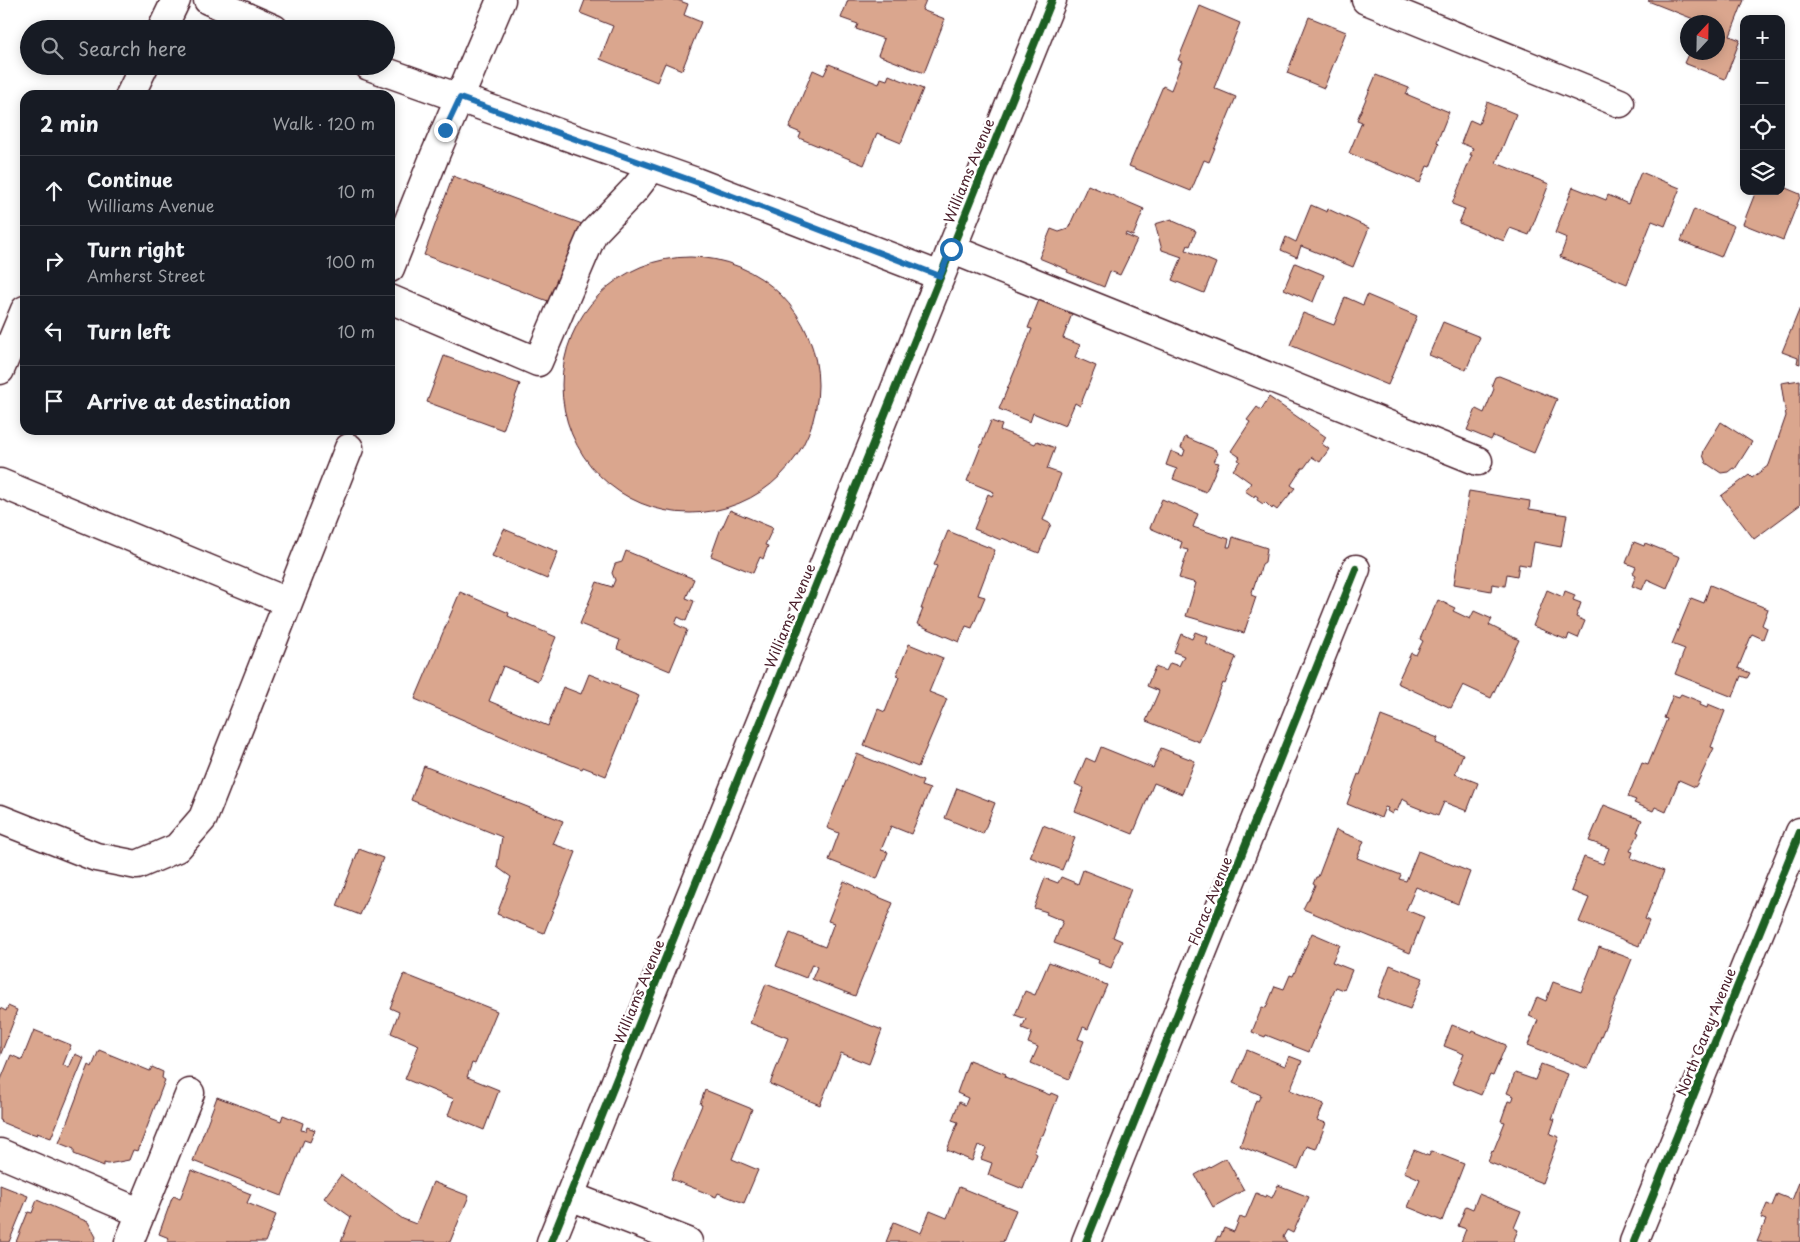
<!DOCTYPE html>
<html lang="en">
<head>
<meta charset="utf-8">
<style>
  :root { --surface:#171b24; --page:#20242c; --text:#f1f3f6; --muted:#9ea1a6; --line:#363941 }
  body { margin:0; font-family:"Playpen Sans",sans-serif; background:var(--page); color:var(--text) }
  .controls { position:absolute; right:15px; top:15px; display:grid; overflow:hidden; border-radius:10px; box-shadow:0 2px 12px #0003 }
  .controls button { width:45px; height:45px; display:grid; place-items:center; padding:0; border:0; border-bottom:1px solid var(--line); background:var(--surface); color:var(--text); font:25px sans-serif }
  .compass { position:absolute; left:1680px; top:15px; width:45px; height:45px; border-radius:50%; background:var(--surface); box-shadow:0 2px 12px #0003; rotate:22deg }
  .stop { position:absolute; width:15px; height:15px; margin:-11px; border:4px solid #1f6fb2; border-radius:50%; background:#fff }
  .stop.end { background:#1f6fb2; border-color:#fff; box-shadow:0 1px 5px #0008 }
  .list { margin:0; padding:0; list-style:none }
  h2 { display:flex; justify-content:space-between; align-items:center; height:65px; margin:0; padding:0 20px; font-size:21px }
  h2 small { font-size:16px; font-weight:400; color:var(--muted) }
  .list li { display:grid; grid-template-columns:32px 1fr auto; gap:15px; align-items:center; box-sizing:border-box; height:70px; padding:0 20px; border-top:1px solid var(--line) }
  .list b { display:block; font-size:19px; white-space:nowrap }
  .list p { margin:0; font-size:16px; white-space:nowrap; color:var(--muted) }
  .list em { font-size:16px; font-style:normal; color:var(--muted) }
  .icon { flex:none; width:28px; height:28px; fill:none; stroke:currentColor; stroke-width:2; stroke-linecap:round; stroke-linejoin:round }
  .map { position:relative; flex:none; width:1800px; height:1242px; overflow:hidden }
  .search { position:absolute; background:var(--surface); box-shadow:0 2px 12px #0003; left:20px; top:20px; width:375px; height:55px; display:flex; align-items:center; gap:12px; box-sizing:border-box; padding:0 18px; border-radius:28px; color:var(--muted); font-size:19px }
  .panel { position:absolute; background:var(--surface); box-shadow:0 2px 12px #0003; left:20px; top:90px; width:375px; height:345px; border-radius:15px }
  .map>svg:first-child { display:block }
</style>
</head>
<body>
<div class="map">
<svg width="1800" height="1242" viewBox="0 0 1800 1242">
  <rect width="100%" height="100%" fill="#fff"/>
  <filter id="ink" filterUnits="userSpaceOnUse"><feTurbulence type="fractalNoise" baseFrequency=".02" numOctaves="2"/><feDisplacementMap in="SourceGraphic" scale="10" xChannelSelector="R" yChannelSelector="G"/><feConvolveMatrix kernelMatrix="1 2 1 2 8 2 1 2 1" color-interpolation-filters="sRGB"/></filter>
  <g filter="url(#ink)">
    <path fill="#daa68e" stroke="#4a1f2b" d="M 585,0 L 677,0 L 688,4 L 684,15 L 701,22 L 682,70 L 665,63 L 657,82 L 600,59 L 613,26 L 580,13 Z
      M 848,0 L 926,0 L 922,10 L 945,19 L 924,73 L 878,55 L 884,39 L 856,29 L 858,24 L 841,18 Z
      M 1649,0 L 1744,0 L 1730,36 L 1740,40 L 1725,79 L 1684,63 L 1689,52 L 1718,52 L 1718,22 L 1701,22 L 1648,1 Z
      M 1200,6 L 1240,23 L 1214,88 L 1236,97 L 1209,162 L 1204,160 L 1191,191 L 1129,166 L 1163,86 L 1171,90 L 1182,62 L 1178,60 Z
      M 1309,17 L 1346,32 L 1324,88 L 1287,73 Z
      M 829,64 L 879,84 L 881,78 L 887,80 L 889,75 L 923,89 L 901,143 L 877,133 L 864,165 L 799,138 L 801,133 L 789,128 L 813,70 L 824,75 Z
      M 1376,75 L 1409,88 L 1406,94 L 1449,112 L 1437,142 L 1439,144 L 1430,167 L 1427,166 L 1420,183 L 1349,153 L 1362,122 L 1357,120 Z
      M 1487,102 L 1516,114 L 1496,163 L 1549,184 L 1529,235 L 1510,228 L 1504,241 L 1459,223 L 1465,209 L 1452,204 L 1472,155 L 1470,155 L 1473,148 L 1461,143 L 1470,120 L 1479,124 Z
      M 1641,172 L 1680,188 L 1665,226 L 1652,221 L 1627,284 L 1560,257 L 1567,238 L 1555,233 L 1573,187 L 1606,200 L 1608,195 L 1628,204 Z
      M 453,176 L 585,225 L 556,304 L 424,255 Z
      M 1088,185 L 1144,209 L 1133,236 L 1126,233 L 1125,235 L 1137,240 L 1120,275 L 1110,271 L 1104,287 L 1067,272 L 1068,270 L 1039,258 L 1051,229 L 1059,232 L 1068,229 Z
      M 1781,186 L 1800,194 L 1800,197 L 1783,240 L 1743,224 L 1756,191 L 1781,191 Z
      M 1311,205 L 1327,212 L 1328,209 L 1369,228 L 1353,267 L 1301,246 L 1297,257 L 1281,250 L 1286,237 L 1296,242 Z
      M 1694,209 L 1734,226 L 1721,257 L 1681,241 Z
      M 1172,219 L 1173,221 L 1196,231 L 1190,246 L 1188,245 L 1186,250 L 1216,263 L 1204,293 L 1172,280 L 1182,257 L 1162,250 L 1155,224 Z
      M562 385a128 128 0 1 1 256 0a128 128 0 1 1-256 0Z
      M 1295,263 L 1324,275 L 1313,302 L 1284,289 Z
      M 1367,295 L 1417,316 L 1388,385 L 1290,345 L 1303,313 L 1334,325 L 1345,297 L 1363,305 Z
      M 1039,300 L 1072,314 L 1063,338 L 1080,345 L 1075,357 L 1096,366 L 1080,406 L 1075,403 L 1065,426 L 1033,413 L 1030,422 L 999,409 L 1032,329 L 1028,328 Z
      M 1800,308 L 1800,364 L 1797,363 L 1798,358 L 1782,352 Z
      M 1443,322 L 1480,337 L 1466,370 L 1429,355 Z
      M 444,356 L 520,384 L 503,430 L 427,402 Z
      M 1499,376 L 1557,399 L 1534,453 L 1493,436 L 1491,440 L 1467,430 L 1476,409 L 1484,413 L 1494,389 L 1492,384 L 1495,377 Z
      M 1800,380 L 1800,505 L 1754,539 L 1721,496 L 1749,475 L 1752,478 L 1769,465 L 1786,416 L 1781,383 Z
      M 1269,397 L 1326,437 L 1322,444 L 1329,449 L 1320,462 L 1312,457 L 1304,468 L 1302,468 L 1291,485 L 1295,488 L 1277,510 L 1273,507 L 1272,509 L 1265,502 L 1263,504 L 1257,500 L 1258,497 L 1255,495 L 1254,497 L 1245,491 L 1251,483 L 1233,470 L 1240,461 L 1238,460 L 1240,457 L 1231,451 L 1250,422 L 1247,420 L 1257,407 L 1261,410 Z
      M 991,421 L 1002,425 L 1000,430 L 1035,444 L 1037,441 L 1055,448 L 1047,469 L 1061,474 L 1043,520 L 1051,524 L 1039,553 L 1002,538 L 1001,540 L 974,529 L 988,494 L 992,496 L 994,492 L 967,481 Z
      M 1721,422 L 1752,442 L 1735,469 L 1733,468 L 1728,472 L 1721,473 L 1706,463 L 1703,455 L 1704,450 Z
      M 1185,437 L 1216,450 L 1215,451 L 1218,453 L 1214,462 L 1219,463 L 1206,492 L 1173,479 L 1177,469 L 1166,465 L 1171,451 L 1183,456 L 1185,450 L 1181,448 Z
      M 1469,491 L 1530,501 L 1529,509 L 1567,515 L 1561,547 L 1534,542 L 1530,566 L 1519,564 L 1517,576 L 1507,574 L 1505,586 L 1492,584 L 1491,591 L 1454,584 Z
      M 1162,499 L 1198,514 L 1193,527 L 1229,539 L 1227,547 L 1230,547 L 1233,537 L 1267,548 L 1265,562 L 1262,564 L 1259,575 L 1258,574 L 1251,595 L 1256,597 L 1244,633 L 1186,616 L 1196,583 L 1179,578 L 1188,550 L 1180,548 L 1182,542 L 1150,528 Z
      M 730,510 L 773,528 L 765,545 L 768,546 L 763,559 L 760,557 L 753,573 L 711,556 L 721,528 L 722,528 Z
      M 504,529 L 558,552 L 547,579 L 492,556 Z
      M 948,531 L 995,550 L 978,595 L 985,597 L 972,628 L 966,626 L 959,642 L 917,624 L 923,609 L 921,609 L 937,566 L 934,565 Z
      M 1634,542 L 1644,546 L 1645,543 L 1680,557 L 1667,588 L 1647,579 L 1642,590 L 1632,586 L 1636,575 L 1633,573 L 1636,567 L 1626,563 Z
      M 626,551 L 694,579 L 686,598 L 694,601 L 686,621 L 678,617 L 675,624 L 687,630 L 670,671 L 617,649 L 620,640 L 580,624 L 597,582 L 612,587 L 615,580 L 612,573 L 615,564 L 622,562 Z
      M 1710,585 L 1768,609 L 1762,625 L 1767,628 L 1763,639 L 1752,634 L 1738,668 L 1750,673 L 1747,678 L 1741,676 L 1733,697 L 1675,674 L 1685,649 L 1672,644 L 1691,598 L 1704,603 Z
      M 1547,590 L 1563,597 L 1565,591 L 1575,595 L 1573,600 L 1581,603 L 1576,617 L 1585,621 L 1578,638 L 1569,634 L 1567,640 L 1533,626 Z
      M 460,592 L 509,613 L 508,616 L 556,637 L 538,681 L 503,666 L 489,701 L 548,726 L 563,687 L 581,694 L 589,674 L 620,686 L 619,688 L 639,696 L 606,776 L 583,767 L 582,769 L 524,746 L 415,699 Z
      M 1438,600 L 1455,608 L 1453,611 L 1470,619 L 1474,611 L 1492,619 L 1489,625 L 1519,640 L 1491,698 L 1463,685 L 1451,708 L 1397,683 L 1411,653 L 1416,655 L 1423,641 L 1420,639 Z
      M 1195,632 L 1208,637 L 1206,644 L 1236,657 L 1225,684 L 1223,683 L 1199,742 L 1146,721 L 1159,691 L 1147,686 L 1155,667 L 1166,671 L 1170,663 L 1179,666 L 1184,656 L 1174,652 L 1181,634 L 1192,639 Z
      M 909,644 L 943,658 L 929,692 L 947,699 L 918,767 L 864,745 L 878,709 L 885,712 L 899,677 L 896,676 Z
      M 1681,694 L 1701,702 L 1700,705 L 1707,708 L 1708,704 L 1725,711 L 1711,747 L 1714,748 L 1697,784 L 1695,787 L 1679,780 L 1666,812 L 1655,807 L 1653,811 L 1634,803 L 1636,800 L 1628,797 L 1642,763 L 1648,765 L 1667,719 L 1664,718 L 1673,695 L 1679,697 Z
      M 1381,716 L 1438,738 L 1436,743 L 1463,754 L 1455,774 L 1478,783 L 1467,811 L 1444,802 L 1438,816 L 1408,804 L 1408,802 L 1402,799 L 1397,811 L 1394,810 L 1392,814 L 1387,811 L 1388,808 L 1385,807 L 1381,818 L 1347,804 L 1358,774 L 1360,775 Z
      M 1101,747 L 1153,768 L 1161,748 L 1195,761 L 1182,794 L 1154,783 L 1133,834 L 1075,811 L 1084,788 L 1075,784 L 1086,758 L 1095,762 Z
      M 857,754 L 923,781 L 921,786 L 930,789 L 911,834 L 891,826 L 881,850 L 888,852 L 877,879 L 829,860 L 839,833 L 827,828 Z
      M 424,766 L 563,821 L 553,844 L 576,852 L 544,933 L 497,914 L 511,877 L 497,867 L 502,837 L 411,800 Z
      M 957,788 L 995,803 L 983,834 L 945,818 Z
      M 1604,805 L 1642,820 L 1637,832 L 1639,833 L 1630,851 L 1633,852 L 1631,858 L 1664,871 L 1645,919 L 1649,921 L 1639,946 L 1579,922 L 1589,898 L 1571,891 L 1584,857 L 1603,864 L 1609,848 L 1589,841 Z
      M 1043,825 L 1075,838 L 1062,870 L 1030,857 Z
      M 1336,830 L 1364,841 L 1357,858 L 1401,875 L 1399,879 L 1406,881 L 1418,851 L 1470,872 L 1458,904 L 1416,887 L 1406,910 L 1424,917 L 1410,953 L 1303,909 L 1307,901 L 1308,901 L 1315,885 L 1313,884 L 1316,877 L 1318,877 Z
      M 359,849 L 383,858 L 360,915 L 337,906 Z
      M 1083,870 L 1131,889 L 1113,937 L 1122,941 L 1111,968 L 1098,963 L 1099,960 L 1054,943 L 1063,921 L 1046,914 L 1047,912 L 1034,908 L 1045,878 L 1058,883 L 1061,877 L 1078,884 Z
      M 844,881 L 855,886 L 854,887 L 893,903 L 855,996 L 812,979 L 817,967 L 812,964 L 806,978 L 776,966 L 790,933 L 825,947 L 834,923 L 828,921 Z
      M 1312,933 L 1340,945 L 1332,962 L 1352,970 L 1344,990 L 1336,987 L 1309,1052 L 1266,1035 L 1265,1037 L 1252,1032 L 1262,1007 L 1266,1008 L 1275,986 L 1284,989 L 1290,975 L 1293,976 Z
      M 1599,947 L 1632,959 L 1588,1069 L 1528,1045 L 1538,1020 L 1529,1016 L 1537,997 L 1546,1001 L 1553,982 L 1581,992 Z
      M 1049,962 L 1107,985 L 1088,1029 L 1083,1027 L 1078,1039 L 1084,1041 L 1069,1079 L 1031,1063 L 1038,1047 L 1028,1043 L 1032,1032 L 1022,1028 L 1026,1019 L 1015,1015 L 1025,991 L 1035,995 Z
      M 1390,965 L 1423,978 L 1410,1009 L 1378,997 Z
      M 404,974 L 497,1011 L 475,1064 L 472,1063 L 467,1077 L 499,1090 L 484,1130 L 448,1115 L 454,1099 L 405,1079 L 419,1045 L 391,1033 L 399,1012 L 390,1008 Z
      M 766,984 L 882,1030 L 869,1064 L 841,1053 L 820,1105 L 770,1084 L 788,1038 L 750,1023 Z
      M 8,1006 L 17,1010 L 15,1015 L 16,1015 L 0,1056 L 0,1008 L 6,1011 Z
      M 1452,1025 L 1472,1033 L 1473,1031 L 1506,1045 L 1493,1076 L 1490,1075 L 1481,1095 L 1452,1083 L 1464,1054 L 1444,1046 Z
      M 34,1030 L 71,1045 L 63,1065 L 69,1068 L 75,1054 L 84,1058 L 51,1138 L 37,1133 L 37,1135 L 31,1133 L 30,1134 L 1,1122 L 2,1121 L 0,1120 L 0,1082 L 11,1055 L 22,1060 Z
      M 99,1050 L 150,1071 L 152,1067 L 163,1072 L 162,1078 L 165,1080 L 138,1151 L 133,1150 L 129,1160 L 108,1164 L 104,1163 L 104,1166 L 74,1154 L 74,1149 L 59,1143 L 89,1065 L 92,1067 Z
      M 1247,1050 L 1285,1066 L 1289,1056 L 1302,1061 L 1290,1090 L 1324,1104 L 1317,1120 L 1326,1123 L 1316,1149 L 1307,1146 L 1298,1169 L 1240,1146 L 1256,1100 L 1258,1101 L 1261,1095 L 1233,1083 Z
      M 969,1060 L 1006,1074 L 1005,1077 L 1050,1095 L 1051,1093 L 1058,1096 L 1043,1135 L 1041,1135 L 1034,1152 L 1037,1154 L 1023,1189 L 988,1175 L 992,1163 L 981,1159 L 986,1148 L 978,1145 L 972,1161 L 947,1150 L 958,1122 L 952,1120 L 959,1102 L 965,1105 L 968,1098 L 957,1093 Z
      M 1541,1064 L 1568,1074 L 1552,1119 L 1555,1119 L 1550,1134 L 1559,1137 L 1542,1183 L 1488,1162 L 1492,1151 L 1493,1152 L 1505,1122 L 1501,1121 L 1508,1101 L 1512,1102 L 1514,1096 L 1507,1093 L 1515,1073 L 1535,1080 Z
      M 705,1090 L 752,1109 L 732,1159 L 758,1170 L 744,1203 L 718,1193 L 716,1197 L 671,1179 L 702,1105 L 700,1104 Z
      M 217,1097 L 281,1121 L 283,1115 L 303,1123 L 301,1130 L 306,1131 L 307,1127 L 315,1130 L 310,1142 L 304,1140 L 282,1196 L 193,1161 Z
      M 1414,1150 L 1429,1156 L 1431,1151 L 1464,1164 L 1442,1221 L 1408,1207 L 1420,1179 L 1404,1172 Z
      M 1226,1158 L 1244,1190 L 1213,1207 L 1195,1175 Z
      M 191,1170 L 251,1194 L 247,1203 L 276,1215 L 265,1242 L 167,1242 L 169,1238 L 159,1234 L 172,1198 L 174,1196 L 180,1199 Z
      M 341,1175 L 403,1219 L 416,1224 L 433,1182 L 469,1196 L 450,1242 L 341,1242 L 351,1217 L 324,1198 Z
      M 1800,1180 L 1800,1242 L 1757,1242 L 1766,1220 L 1761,1218 L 1767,1204 L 1772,1206 L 1777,1194 L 1792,1200 Z
      M 0,1185 L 28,1196 L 9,1242 L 0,1242 Z
      M 1278,1185 L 1309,1197 L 1293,1233 L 1287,1230 L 1283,1237 L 1287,1242 L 1215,1242 L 1218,1236 L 1220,1237 L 1224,1228 L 1234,1232 L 1240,1217 L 1245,1219 L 1256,1193 L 1265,1197 L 1266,1195 L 1272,1198 Z
      M 959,1187 L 1016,1210 L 1003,1242 L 886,1242 L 894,1222 L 921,1233 L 930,1211 L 947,1218 Z
      M 1479,1194 L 1521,1211 L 1514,1228 L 1518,1230 L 1513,1242 L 1461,1242 L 1466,1229 L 1458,1226 L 1466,1206 L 1473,1209 Z
      M 37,1200 L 88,1222 L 96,1237 L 94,1242 L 16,1242 L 28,1212 L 32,1213 Z"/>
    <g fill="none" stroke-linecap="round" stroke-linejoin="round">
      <g stroke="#4a1f2b" stroke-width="31">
        <path id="minor" d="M 208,0 L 274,29
          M 1366,0 L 1620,103
          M 162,29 L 176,0
          M 369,66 L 696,182 L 940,276
          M 130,95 L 144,66
          M 951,249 L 1478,461
          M 390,268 L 435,155 L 501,0
          M 390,299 L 538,362 L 593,233 L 635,189 L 652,167
          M 0,370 L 25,310
          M 0,483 L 288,602
          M 0,819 L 96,857 L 137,865 L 177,848 L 203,818 L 349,448
          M 0,1153 L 141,1213
          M 570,1196 L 688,1242
          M 129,1242 L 190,1093
          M 551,1242 L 1052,0
          M 1086,1242 L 1356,569
          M 1634,1242 L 1800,832"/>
      </g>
      <use href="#minor" stroke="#fff" stroke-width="28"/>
      <g stroke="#fff" stroke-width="11">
        <path id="cycleway" d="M 551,1242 L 1052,0
          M 1086,1242 L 1356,569
          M 1634,1242 L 1800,832"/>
      </g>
      <use href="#cycleway" stroke="#1b5e20" stroke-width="8"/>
    </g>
  </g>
  <g fill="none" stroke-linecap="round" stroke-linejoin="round" filter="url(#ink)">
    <path stroke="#1f6fb2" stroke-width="6" d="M 445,130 L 460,98 L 696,182 L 940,276 L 951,249"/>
  </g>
  <g text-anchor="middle" stroke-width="5" stroke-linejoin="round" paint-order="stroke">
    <g font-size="14" fill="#4a1f2b" stroke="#fff">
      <text transform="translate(969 171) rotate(-68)" y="5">Williams Avenue</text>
      <text transform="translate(790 616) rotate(-68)" y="5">Williams Avenue</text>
      <text transform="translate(1210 901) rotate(-68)" y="5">Florac Avenue</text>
      <text transform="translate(639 992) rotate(-68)" y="5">Williams Avenue</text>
      <text transform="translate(1706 1032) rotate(-68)" y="5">North Garey Avenue</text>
    </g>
  </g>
</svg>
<div class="controls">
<button>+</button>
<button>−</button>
<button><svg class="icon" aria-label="locate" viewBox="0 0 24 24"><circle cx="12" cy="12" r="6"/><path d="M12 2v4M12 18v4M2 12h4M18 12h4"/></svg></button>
<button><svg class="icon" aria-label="layers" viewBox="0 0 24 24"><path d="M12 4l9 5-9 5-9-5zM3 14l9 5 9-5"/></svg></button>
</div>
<svg class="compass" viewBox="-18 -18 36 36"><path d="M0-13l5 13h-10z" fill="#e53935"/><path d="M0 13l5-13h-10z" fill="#9ea1a6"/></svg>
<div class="stop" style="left:951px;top:249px"></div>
<div class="stop end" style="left:445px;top:130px"></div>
<div class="search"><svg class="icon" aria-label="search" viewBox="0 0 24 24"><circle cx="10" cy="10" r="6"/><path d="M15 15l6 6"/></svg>Search here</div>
<section class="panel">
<h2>2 min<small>Walk · 120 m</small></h2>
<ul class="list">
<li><svg class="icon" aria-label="ahead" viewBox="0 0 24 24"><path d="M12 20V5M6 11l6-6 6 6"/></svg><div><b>Continue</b><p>Williams Avenue</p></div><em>10 m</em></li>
<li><svg class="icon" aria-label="right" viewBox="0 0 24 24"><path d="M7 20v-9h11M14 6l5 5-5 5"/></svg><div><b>Turn right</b><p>Amherst Street</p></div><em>100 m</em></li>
<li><svg class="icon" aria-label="left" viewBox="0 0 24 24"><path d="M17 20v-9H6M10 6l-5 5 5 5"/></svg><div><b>Turn left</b></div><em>10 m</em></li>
<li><svg class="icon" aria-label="arrive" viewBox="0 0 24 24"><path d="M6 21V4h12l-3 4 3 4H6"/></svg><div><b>Arrive at destination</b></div></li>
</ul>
</section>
</div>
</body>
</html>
